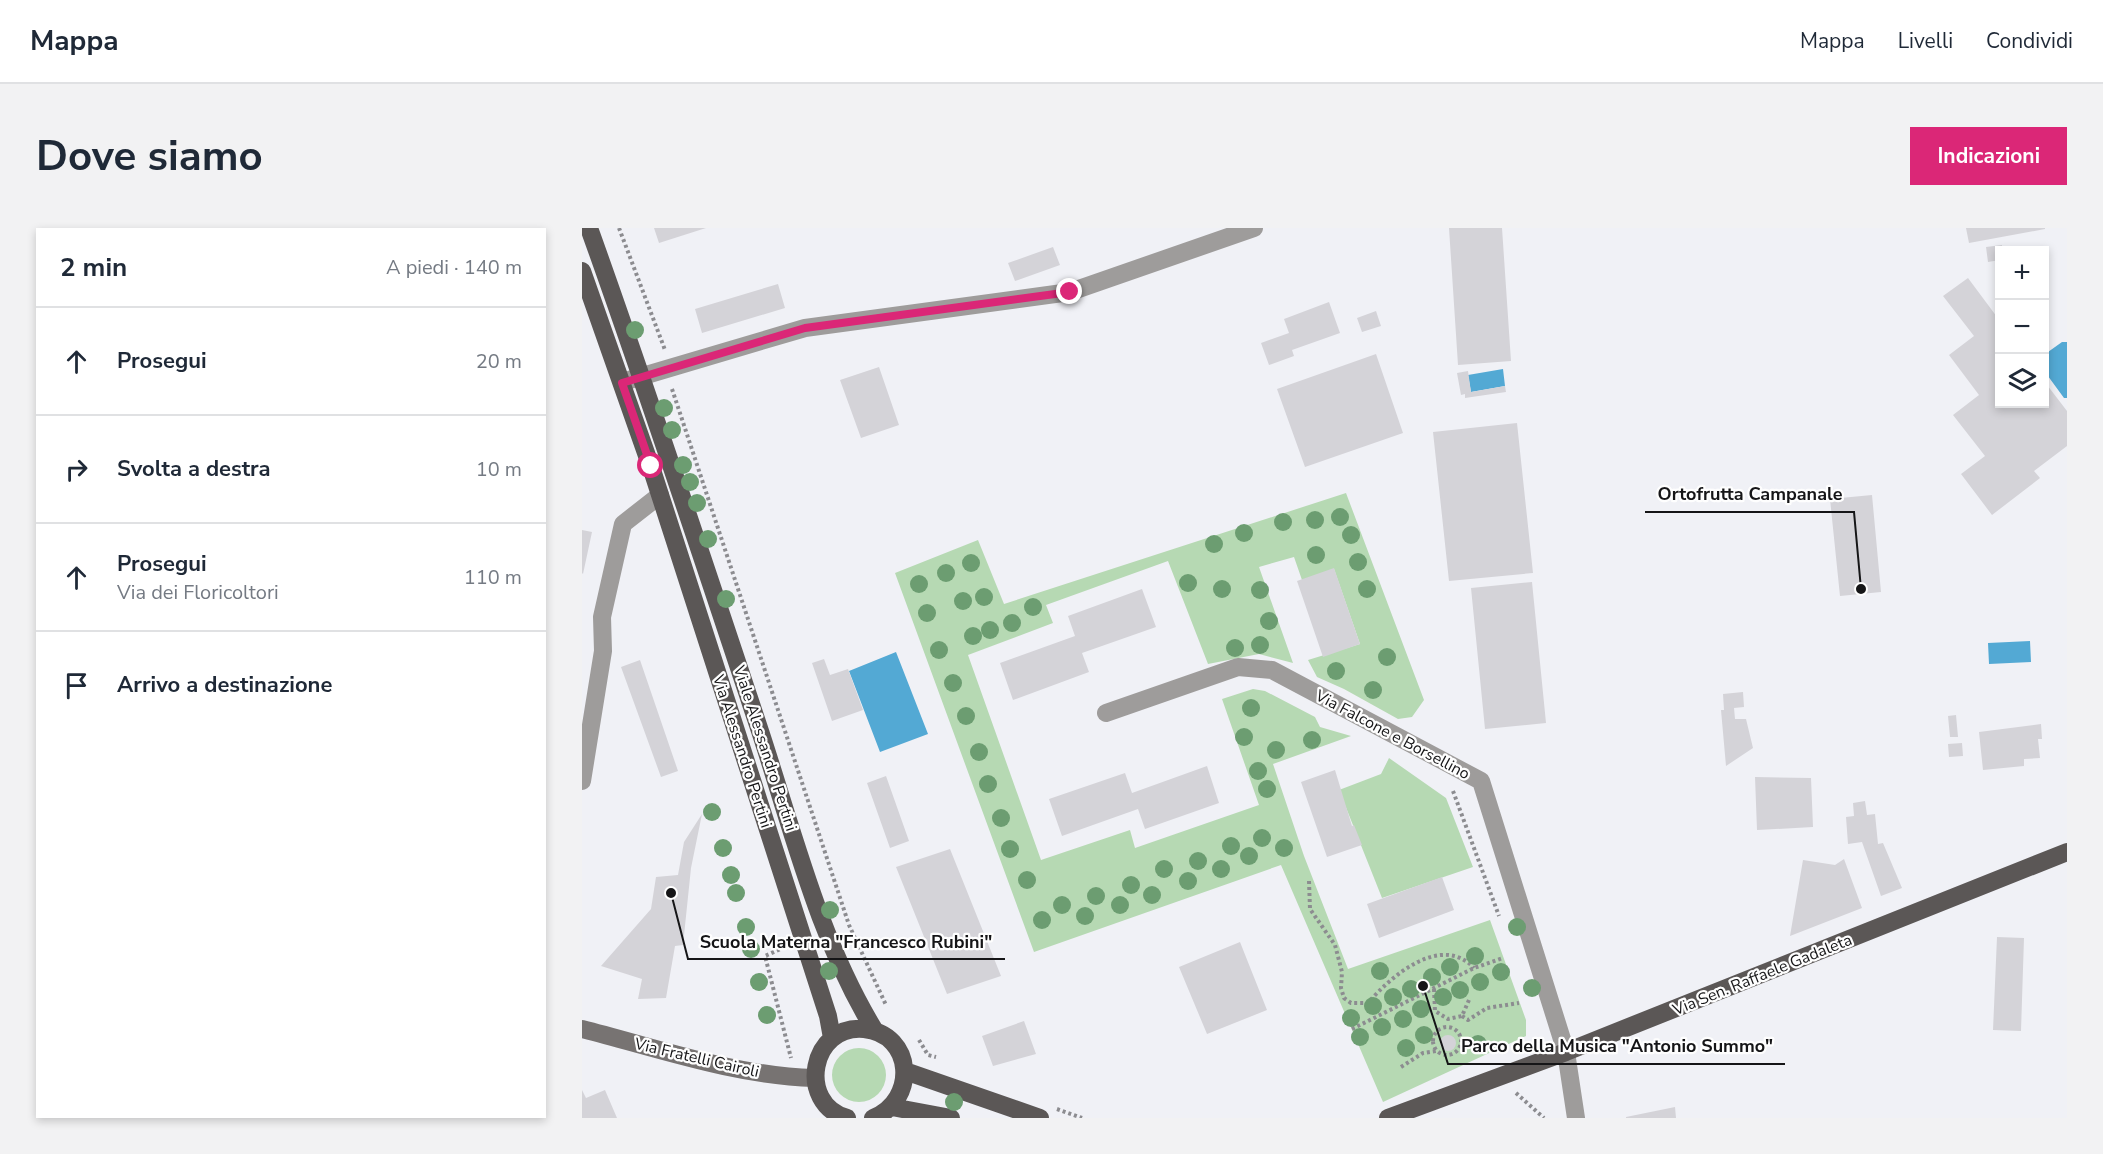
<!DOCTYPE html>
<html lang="it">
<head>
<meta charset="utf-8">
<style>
  :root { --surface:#fff; --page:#f2f2f3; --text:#1f2937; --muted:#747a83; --line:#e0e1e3; --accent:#db2777 }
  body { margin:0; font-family:"Nunito Sans",sans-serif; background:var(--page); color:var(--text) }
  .controls { position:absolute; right:18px; top:18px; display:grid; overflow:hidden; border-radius:0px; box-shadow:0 3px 9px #0003 }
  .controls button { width:54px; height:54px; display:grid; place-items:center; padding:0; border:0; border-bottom:2px solid var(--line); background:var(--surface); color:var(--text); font:30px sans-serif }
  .stop { position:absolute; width:18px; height:18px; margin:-14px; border:4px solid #db2777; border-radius:50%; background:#fff }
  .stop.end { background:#db2777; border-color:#fff; box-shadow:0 2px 6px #0008 }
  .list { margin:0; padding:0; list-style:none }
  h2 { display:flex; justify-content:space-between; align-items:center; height:78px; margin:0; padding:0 24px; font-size:26px }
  h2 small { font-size:20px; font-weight:400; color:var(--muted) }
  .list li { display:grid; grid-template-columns:39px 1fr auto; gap:18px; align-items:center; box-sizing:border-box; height:108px; padding:0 24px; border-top:2px solid var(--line) }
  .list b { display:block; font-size:22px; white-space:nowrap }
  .list p { margin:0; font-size:20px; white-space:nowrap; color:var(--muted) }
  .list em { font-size:20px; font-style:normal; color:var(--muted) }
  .icon { flex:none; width:33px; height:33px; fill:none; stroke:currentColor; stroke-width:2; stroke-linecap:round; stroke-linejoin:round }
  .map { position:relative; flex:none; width:1485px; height:890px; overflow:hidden; border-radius:0px }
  header { display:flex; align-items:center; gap:36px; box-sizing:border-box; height:84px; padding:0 30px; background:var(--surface); border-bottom:2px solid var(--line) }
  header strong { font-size:28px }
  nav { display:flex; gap:33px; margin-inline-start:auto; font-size:21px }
  .intro { display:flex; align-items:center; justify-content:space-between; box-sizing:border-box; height:144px; padding:0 36px }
  h1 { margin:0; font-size:42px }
  .button { padding:15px 27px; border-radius:0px; background:var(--accent); color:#fff; font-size:21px; font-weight:700 }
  main { display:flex; gap:36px; padding:0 36px }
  aside { flex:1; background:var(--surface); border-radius:0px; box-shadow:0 3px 9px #0003 }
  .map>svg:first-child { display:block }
</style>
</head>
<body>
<header>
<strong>Mappa</strong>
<nav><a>Mappa</a><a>Livelli</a><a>Condividi</a></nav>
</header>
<div class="intro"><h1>Dove siamo</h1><a class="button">Indicazioni</a></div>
<main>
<aside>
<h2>2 min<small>A piedi · 140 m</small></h2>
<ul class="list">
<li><svg class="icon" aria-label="ahead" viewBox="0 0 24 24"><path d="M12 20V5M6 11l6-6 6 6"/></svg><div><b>Prosegui</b></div><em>20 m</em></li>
<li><svg class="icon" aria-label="right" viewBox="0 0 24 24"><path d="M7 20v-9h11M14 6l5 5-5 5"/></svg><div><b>Svolta a destra</b></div><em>10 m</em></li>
<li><svg class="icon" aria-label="ahead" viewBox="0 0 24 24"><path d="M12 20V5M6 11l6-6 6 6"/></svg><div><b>Prosegui</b><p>Via dei Floricoltori</p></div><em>110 m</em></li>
<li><svg class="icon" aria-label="arrive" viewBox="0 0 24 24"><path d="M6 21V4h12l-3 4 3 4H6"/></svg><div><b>Arrivo a destinazione</b></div></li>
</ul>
</aside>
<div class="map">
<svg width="1485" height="890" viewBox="0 0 1485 890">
  <rect width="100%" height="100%" fill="#f0f1f6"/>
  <path fill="#b6d9b3" d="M 764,265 L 842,472 L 830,489 L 816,491 L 762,461 L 735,449 L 726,432 L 778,416 L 752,341 L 720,352 L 712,329 L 677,339 L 711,435 L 677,426 L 626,436 L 586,333 L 464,377 L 471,395 L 386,427 L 459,632 L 548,602 L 553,620 L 677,577 L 640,471 L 671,461 L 683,463 L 733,489 L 738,499 L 769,508 L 691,536 L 722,628 L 766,741 L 908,692 L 944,792 L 944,808 L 801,874 L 699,637 L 452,724 L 313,345 L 396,312 L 422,376 Z
    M 807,530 L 864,570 L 891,639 L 800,670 L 757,562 L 799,546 Z
    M250 847a27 27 0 1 1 54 0a27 27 0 1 1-54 0Z"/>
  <path fill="#53a9d4" d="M 1480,114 L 1485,114 L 1485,170 L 1482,170 L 1463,144 L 1463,120 L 1466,124 Z
    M 921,141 L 923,158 L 889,164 L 886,147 Z
    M 1448,413 L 1449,434 L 1407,436 L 1406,415 Z
    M 314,424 L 346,506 L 298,524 L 267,443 Z"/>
  <path fill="#d4d3d8" d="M 72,0 L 124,0 L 77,15 Z
    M 867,0 L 920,0 L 929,133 L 876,137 Z
    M 1384,0 L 1463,0 L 1463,1 L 1387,15 Z
    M 1420,17 L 1418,32 L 1406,34 L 1404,19 Z
    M 471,19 L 478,37 L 433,53 L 426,35 Z
    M 1386,50 L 1418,93 L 1418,176 L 1462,176 L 1462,153 L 1485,183 L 1485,218 L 1452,243 L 1458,250 L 1410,287 L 1379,246 L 1403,228 L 1371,187 L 1397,167 L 1367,127 L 1392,108 L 1361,68 Z
    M 196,56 L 203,80 L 120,105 L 113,81 Z
    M 747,74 L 758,105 L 710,122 L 712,128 L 687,137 L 679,115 L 707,105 L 702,91 Z
    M 794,83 L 799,98 L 780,104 L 775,90 Z
    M 794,126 L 821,205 L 723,239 L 695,161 Z
    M 297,139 L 317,197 L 279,210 L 258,152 Z
    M 886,143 L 889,164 L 923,158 L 924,164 L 883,170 L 883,166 L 879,167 L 875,145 Z
    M 935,195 L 951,345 L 867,353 L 851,204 Z
    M 1290,267 L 1299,364 L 1258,368 L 1248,271 Z
    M 0,302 L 10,304 L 1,346 L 0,345 Z
    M 752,340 L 778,416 L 741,429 L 715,353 Z
    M 950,354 L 964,495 L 903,501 L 889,360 Z
    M 560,361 L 574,399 L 500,425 L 507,444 L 431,472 L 418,435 L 493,408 L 486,388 Z
    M 242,431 L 248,447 L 266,441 L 281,482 L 250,493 L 230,435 Z
    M 58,432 L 96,543 L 79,549 L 39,439 Z
    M 1161,464 L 1162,479 L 1152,480 L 1153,491 L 1164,491 L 1171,520 L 1144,538 L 1139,482 L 1142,482 L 1141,466 Z
    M 1374,487 L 1376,509 L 1368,509 L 1366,488 Z
    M 1459,496 L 1460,511 L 1456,511 L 1458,530 L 1442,531 L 1442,538 L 1401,542 L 1397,504 Z
    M 1380,515 L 1381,528 L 1367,529 L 1366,516 Z
    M 625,538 L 637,575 L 563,601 L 556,581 L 480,608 L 467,571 L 543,545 L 550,565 Z
    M 753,542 L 770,598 L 772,597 L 780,617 L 745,629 L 719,554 Z
    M 304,548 L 327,613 L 308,620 L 285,555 Z
    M 1173,549 L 1229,550 L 1231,599 L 1175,602 Z
    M 1283,573 L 1285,587 L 1293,586 L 1296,616 L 1301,615 L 1320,660 L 1299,668 L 1280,614 L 1266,616 L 1264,589 L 1272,588 L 1271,575 Z
    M 120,586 L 109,640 L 101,717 L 93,718 L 84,770 L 56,771 L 60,751 L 19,738 L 69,681 L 74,649 L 96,647 L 102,614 Z
    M 368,621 L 419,748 L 365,766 L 314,639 Z
    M 1262,631 L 1280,680 L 1208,708 L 1221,632 L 1253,637 Z
    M 860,649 L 872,682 L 797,710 L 785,676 Z
    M 1415,709 L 1442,710 L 1439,803 L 1411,802 Z
    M 658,714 L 685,782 L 625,806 L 597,739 Z
    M 442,793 L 454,826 L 411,838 L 400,808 Z
    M858 815a8 8 0 1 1 16 0a8 8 0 1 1-16 0Z
    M 0,862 L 4,870 L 23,862 L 35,890 L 0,890 Z
    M 1093,879 L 1094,890 L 1044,890 L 1044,889 Z"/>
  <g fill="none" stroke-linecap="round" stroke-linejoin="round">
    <path stroke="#8c8c90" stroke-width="4" stroke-dasharray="3 3" stroke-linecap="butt" d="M 37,0 L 83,122
      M 90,161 L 267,697 L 304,777
      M 871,563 L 917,688
      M 727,653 L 728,681 L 753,717 L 760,744 L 759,760 L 762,770 L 769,775 L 786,775 C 809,748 859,705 892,740
      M 203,719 L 183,728 L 209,830
      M 852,761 L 853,783 L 866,791 L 880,788 L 887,772
      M 880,788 L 886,792 L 905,780 L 937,775
      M851 813a14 14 0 1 1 28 0a14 14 0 1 1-28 0Z
      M 770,801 L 892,740 L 921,730
      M 337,812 L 346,827 L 354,829
      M 819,839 L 841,825 L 854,823
      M 934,865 L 962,890
      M 475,881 L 500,890"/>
    <path stroke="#9e9c9b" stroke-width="18" d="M 44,153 L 223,100 L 488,64 L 672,0
      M 524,485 L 656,439 L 690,442 L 899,553 L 984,824 L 994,890
      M 0,553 L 21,423 L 20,389 L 41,296 L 78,267"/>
    <path stroke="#777372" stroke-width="18" d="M 0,801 C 75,820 154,848 232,850"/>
    <path stroke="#5b5756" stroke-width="18" d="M 7,0 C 67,167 122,335 178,503 C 211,603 237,712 293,803
      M 0,43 L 70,242 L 246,788 L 250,810
      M 323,843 L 458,890
      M 310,879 L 369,890
      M 265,890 C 214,875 229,796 282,801 C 332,806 336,872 291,890
      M 806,890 L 984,824 L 1485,624"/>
  </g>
  <g fill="#6c9d71">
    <circle cx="53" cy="102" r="9"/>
    <circle cx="82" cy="180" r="9"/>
    <circle cx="90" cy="202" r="9"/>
    <circle cx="101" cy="237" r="9"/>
    <circle cx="108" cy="254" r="9"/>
    <circle cx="115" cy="275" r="9"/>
    <circle cx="758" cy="289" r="9"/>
    <circle cx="733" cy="292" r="9"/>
    <circle cx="701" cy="294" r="9"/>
    <circle cx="662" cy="305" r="9"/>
    <circle cx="769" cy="307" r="9"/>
    <circle cx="126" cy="311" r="9"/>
    <circle cx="632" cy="316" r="9"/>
    <circle cx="734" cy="327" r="9"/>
    <circle cx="776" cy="334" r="9"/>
    <circle cx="389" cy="335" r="9"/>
    <circle cx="364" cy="345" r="9"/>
    <circle cx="606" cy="355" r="9"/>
    <circle cx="337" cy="356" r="9"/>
    <circle cx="640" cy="361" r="9"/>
    <circle cx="785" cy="361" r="9"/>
    <circle cx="678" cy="362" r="9"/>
    <circle cx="402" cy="369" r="9"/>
    <circle cx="144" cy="371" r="9"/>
    <circle cx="381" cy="373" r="9"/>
    <circle cx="451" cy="379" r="9"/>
    <circle cx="345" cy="385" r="9"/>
    <circle cx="687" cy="393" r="9"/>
    <circle cx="430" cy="395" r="9"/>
    <circle cx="408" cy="402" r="9"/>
    <circle cx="391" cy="408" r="9"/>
    <circle cx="678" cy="417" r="9"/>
    <circle cx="653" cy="420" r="9"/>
    <circle cx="357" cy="422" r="9"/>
    <circle cx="805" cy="429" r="9"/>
    <circle cx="754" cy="443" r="9"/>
    <circle cx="371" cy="455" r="9"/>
    <circle cx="791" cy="462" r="9"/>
    <circle cx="669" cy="480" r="9"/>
    <circle cx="384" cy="488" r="9"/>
    <circle cx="662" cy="509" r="9"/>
    <circle cx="730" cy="512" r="9"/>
    <circle cx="694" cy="522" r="9"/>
    <circle cx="397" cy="524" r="9"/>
    <circle cx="676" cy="543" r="9"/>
    <circle cx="406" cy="556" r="9"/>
    <circle cx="685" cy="561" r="9"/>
    <circle cx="130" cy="584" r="9"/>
    <circle cx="419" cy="590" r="9"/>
    <circle cx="680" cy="610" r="9"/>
    <circle cx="649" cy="618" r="9"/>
    <circle cx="141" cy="620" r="9"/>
    <circle cx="702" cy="620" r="9"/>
    <circle cx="428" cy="621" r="9"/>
    <circle cx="667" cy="628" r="9"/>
    <circle cx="616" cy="633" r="9"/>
    <circle cx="582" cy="641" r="9"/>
    <circle cx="639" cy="641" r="9"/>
    <circle cx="149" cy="647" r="9"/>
    <circle cx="445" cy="652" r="9"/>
    <circle cx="606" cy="653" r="9"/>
    <circle cx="549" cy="657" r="9"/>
    <circle cx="154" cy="665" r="9"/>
    <circle cx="570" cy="667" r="9"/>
    <circle cx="514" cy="668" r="9"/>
    <circle cx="480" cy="677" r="9"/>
    <circle cx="538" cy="677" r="9"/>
    <circle cx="248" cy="682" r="9"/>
    <circle cx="503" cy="688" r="9"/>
    <circle cx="460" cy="692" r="9"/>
    <circle cx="164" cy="699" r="9"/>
    <circle cx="935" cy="699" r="9"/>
    <circle cx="169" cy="721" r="9"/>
    <circle cx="893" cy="728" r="9"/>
    <circle cx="868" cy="739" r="9"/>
    <circle cx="247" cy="743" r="9"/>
    <circle cx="798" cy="743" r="9"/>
    <circle cx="919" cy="744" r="9"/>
    <circle cx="850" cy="749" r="9"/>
    <circle cx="177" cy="754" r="9"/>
    <circle cx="898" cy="754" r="9"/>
    <circle cx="950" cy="760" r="9"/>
    <circle cx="829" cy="761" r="9"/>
    <circle cx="878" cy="762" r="9"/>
    <circle cx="811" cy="769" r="9"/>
    <circle cx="861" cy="769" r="9"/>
    <circle cx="791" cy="778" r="9"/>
    <circle cx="839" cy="781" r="9"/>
    <circle cx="185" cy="787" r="9"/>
    <circle cx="769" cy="790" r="9"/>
    <circle cx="821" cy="791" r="9"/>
    <circle cx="800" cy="799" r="9"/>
    <circle cx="842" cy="807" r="9"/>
    <circle cx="778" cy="809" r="9"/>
    <circle cx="896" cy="816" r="9"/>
    <circle cx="824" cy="820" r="9"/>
    <circle cx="372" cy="874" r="9"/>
  </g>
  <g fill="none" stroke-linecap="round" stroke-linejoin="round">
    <path stroke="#db2777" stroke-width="8" d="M 69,238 L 40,155 L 223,100 L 488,64"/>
  </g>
  <g text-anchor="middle" stroke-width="4.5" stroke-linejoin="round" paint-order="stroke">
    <g font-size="16" fill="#151517" stroke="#fefefe">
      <text transform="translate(811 506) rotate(28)" y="6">Via Falcone e Borsellino</text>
      <text transform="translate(184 520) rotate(72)" y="6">Viale Alessandro Pertini</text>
      <text transform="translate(161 523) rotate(72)" y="6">Via Alessandro Pertini</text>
      <text transform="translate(1180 746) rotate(-22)" y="6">Via Sen. Raffaele Gadaleta</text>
      <text transform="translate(115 829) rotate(13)" y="6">Via Fratelli Cairoli</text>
    </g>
  </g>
  <path fill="none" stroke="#151517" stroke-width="2" d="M1279 361L1272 284H1063M89 665L106 731H423M841 758L866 836H1203"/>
  <g fill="#151517" stroke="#fefefe" stroke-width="2">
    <circle cx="1279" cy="361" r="6"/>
    <circle cx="89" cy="665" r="6"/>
    <circle cx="841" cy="758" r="6"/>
  </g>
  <g font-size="18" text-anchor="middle" font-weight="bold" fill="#151517" stroke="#fefefe" stroke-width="4.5" stroke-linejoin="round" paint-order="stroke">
    <text x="1168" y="272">Ortofrutta Campanale</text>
    <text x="264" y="720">Scuola Materna "Francesco Rubini"</text>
    <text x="1035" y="824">Parco della Musica "Antonio Summo"</text>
  </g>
</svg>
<div class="controls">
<button>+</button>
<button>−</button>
<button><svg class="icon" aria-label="layers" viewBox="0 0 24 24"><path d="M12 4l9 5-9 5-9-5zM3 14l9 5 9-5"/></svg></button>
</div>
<div class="stop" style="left:69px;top:238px"></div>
<div class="stop end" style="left:488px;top:64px"></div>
</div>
</main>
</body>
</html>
